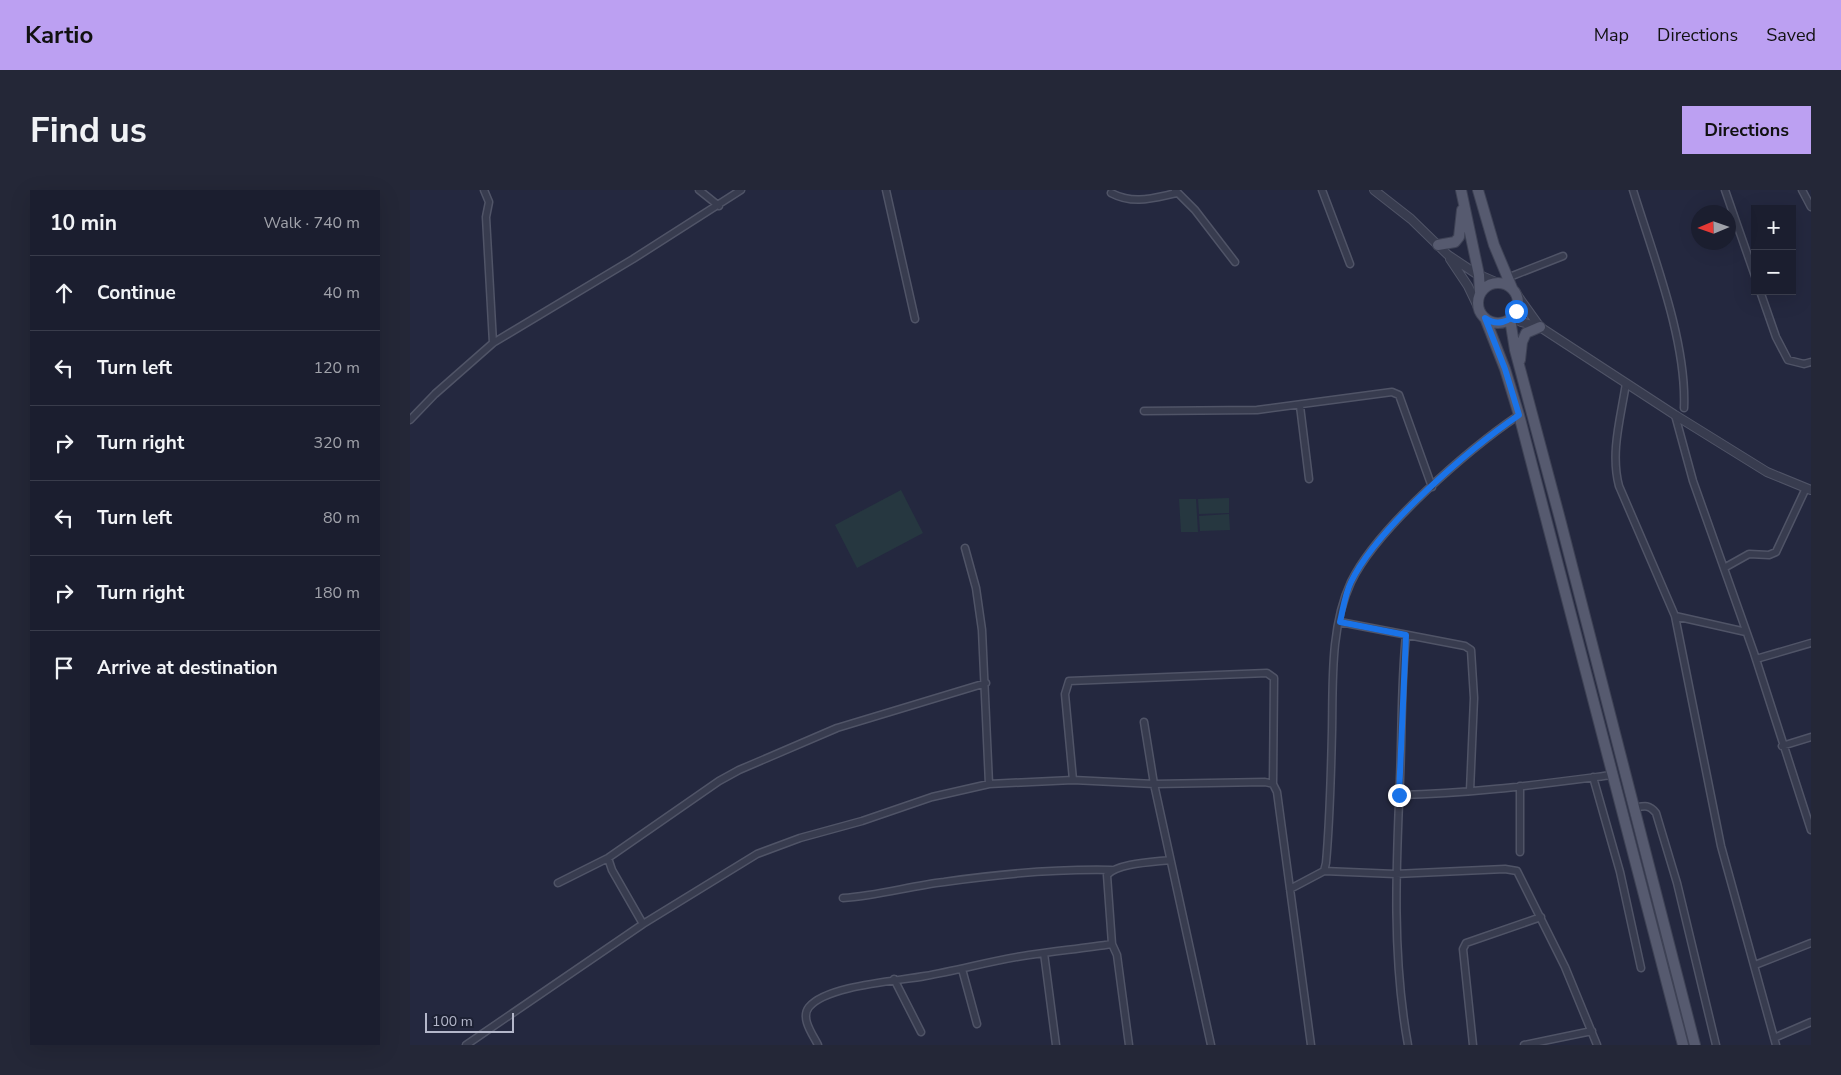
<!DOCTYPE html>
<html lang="en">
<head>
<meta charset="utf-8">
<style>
  :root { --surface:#1b1e2f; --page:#242737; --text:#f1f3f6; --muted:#a0a2aa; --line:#393c4b; --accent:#bca0f2 }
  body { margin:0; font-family:"Nunito Sans",sans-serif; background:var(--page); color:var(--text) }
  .controls { position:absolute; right:15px; top:15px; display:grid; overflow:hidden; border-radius:0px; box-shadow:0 5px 20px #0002 }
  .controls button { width:45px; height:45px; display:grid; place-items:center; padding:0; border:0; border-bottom:1px solid var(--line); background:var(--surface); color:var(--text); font:25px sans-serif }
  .compass { position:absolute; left:1281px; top:15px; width:45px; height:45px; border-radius:50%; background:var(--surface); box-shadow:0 5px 20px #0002; rotate:268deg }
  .scale { position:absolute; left:15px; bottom:12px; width:89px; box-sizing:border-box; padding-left:5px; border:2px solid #b4b7ca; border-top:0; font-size:14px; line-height:18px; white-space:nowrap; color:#b4b7ca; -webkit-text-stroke:4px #1d2134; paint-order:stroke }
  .stop { position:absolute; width:15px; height:15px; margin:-11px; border:4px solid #1a73e8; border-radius:50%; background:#fff }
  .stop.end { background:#1a73e8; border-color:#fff; box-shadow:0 1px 5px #0008 }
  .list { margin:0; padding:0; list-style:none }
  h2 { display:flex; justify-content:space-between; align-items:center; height:65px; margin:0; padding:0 20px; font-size:21px }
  h2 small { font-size:16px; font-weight:400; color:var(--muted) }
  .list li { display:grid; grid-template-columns:32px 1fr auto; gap:15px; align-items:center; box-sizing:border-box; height:75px; padding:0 20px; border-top:1px solid var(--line) }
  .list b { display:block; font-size:19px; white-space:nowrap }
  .list em { font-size:16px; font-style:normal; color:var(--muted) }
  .icon { flex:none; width:28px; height:28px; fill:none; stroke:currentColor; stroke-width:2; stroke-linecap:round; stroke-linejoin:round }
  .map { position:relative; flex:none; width:1401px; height:855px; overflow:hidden; border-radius:0px }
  header { display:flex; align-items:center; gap:30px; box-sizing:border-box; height:70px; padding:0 25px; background:var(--accent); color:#111 }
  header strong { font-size:24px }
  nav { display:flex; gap:28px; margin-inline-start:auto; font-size:18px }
  .intro { display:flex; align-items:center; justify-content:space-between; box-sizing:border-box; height:120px; padding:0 30px }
  h1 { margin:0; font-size:35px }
  .button { padding:12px 22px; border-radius:0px; background:var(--accent); color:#111; font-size:18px; font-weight:700 }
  main { display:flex; gap:30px; padding:0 30px }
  aside { flex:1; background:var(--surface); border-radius:0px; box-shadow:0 5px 20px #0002 }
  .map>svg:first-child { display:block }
</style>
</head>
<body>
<header>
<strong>Kartio</strong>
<nav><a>Map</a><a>Directions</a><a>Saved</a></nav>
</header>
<div class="intro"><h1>Find us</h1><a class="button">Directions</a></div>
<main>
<aside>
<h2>10 min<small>Walk · 740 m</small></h2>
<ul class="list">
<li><svg class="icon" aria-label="ahead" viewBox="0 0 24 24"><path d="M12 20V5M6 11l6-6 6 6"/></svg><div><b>Continue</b></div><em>40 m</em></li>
<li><svg class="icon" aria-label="left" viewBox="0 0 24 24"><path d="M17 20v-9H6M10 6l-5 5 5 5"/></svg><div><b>Turn left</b></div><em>120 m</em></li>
<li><svg class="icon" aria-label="right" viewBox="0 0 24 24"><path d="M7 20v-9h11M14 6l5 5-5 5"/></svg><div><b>Turn right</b></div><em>320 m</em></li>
<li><svg class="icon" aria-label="left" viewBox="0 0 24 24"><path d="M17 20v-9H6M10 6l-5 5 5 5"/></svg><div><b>Turn left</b></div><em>80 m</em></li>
<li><svg class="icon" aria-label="right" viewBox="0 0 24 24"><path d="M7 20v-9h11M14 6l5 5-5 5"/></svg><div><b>Turn right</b></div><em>180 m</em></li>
<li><svg class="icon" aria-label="arrive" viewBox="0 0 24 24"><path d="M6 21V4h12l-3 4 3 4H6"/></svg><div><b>Arrive at destination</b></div></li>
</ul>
</aside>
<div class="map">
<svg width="1401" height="855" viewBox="0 0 1401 855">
  <rect width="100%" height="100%" fill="#24283f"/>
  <path fill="#263740" d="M 491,300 L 513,343 L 447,378 L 425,335 Z
    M 819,308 L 819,323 L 789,324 L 788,309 Z
    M 769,309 L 786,309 L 788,342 L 771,342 Z
    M 819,324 L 820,340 L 790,341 L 789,326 Z"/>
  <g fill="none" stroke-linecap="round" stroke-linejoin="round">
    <g stroke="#505467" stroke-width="9">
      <path id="minor" d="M 74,0 L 79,12 L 76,27 L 83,153
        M 289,0 L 309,16
        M 476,0 L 505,129
        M 765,0 L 785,20 L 825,72
        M 912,0 L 940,74
        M 1223,0 C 1243,65 1277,151 1274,218
        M 1315,0 L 1345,86
        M 1392,0 L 1401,17
        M 701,3 C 724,15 743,8 767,3
        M 1097,88 L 1153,66
        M 1350,101 L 1366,147 L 1378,170 L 1394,174 L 1401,172
        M 1216,193 C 1211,227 1200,262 1209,296 L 1265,426 L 1336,442
        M 890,216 L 899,289
        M 734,221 L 847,220 L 982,202 L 989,205 L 1022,297
        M 1265,225 L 1283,291 L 1344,463 L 1401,640
        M 0,230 L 25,204 L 83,153 L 223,69 L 331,0
        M 555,358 L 566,398 L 572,440 L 579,594
        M 1314,378 L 1339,364 L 1359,365 L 1366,362 L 1396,298
        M 1265,426 L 1311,656 L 1366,855
        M 930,432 L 1055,456 L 1061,460 L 1064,508 L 1060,601
        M 996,445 C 991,493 992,542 990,589 C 986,678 982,767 998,855
        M 1346,469 L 1401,453
        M 734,532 L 744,594 L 855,592 L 863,594 L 867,602 L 901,855
        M 1372,556 L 1401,547
        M 1183,587 L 1210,682 L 1231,778
        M 663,590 L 655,504 L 659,491 L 857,483 L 864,488 L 863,594
        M 989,605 C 1060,604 1132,594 1202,585
        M 1224,618 C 1234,616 1239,614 1246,623 L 1267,693 L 1306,855
        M 1110,662 L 1110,596
        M 198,668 L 202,680 L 233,734
        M 914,681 L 985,684 L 1095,679 L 1107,681 L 1155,777 L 1187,855
        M 148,693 L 198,668 L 309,591 L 329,580 L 427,538 L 576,493
        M 880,699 L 914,681 L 916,673 C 920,629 921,585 922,541 C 923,493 920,437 941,392 C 967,338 1059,259 1109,225
        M 433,708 C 467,706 500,696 534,692 C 589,684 646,679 701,680
        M 634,763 L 646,855
        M 1345,775 L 1401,753
        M 552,779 L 567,834
        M 484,789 L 511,842
        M 1364,848 L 1401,832
        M 56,855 L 233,734 L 347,664 L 390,648 L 452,631 L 522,607 L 579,594 L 663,590 L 744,594 L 801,855
        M 408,855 C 403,845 390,828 399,817 C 417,795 489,791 515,786 C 550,780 584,770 619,765 C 647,761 675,758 702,754
        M 719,855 L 707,765 L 702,754 L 697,685 C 708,673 744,672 760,670
        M 1063,855 L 1053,759 L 1056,753 L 1131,727
        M 1114,855 L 1182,841"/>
    </g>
    <g stroke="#505467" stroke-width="10">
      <path id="tertiary" d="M 964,0 L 1001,29 L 1038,65 L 1065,83 L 1088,93
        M 1040,69 L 1058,96 L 1069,119
        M 1105,102 L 1130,137
        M 1102,127 L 1111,132 L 1130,137 L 1265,225 L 1357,282 L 1401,300"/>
    </g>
    <g stroke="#3e4255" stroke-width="12">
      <path id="primary" d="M 1051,0 L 1069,85 L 1070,102
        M 1068,0 L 1084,55 L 1102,98
        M 1028,55 L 1045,52 L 1049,47 L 1052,20
        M1068 113a20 20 0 1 1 40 0a20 20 0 1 1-40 0Z
        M 1075,128 L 1095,179 L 1109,225 L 1273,855
        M 1100,129 L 1105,160 L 1150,329 L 1285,855
        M 1110,170 L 1112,152 L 1116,143 L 1130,137"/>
    </g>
    <use href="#minor" stroke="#383c4f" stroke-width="6"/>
    <use href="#tertiary" stroke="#383c4f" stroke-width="8"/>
    <use href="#primary" stroke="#565a6f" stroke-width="10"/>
  </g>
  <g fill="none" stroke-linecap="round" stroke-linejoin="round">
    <path stroke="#1a73e8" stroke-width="6" d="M 989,605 L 996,445 L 930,432 C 933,419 935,404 941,392 C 967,338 1059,259 1109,225 L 1095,179 L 1075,128 C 1086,136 1100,133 1106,121"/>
  </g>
</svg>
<div class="controls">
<button>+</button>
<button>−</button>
</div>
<svg class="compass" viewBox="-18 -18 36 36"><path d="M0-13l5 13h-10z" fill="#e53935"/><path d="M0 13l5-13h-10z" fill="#a0a2aa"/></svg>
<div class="scale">100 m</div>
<div class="stop" style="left:1106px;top:121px"></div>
<div class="stop end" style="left:989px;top:605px"></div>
</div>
</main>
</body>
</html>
